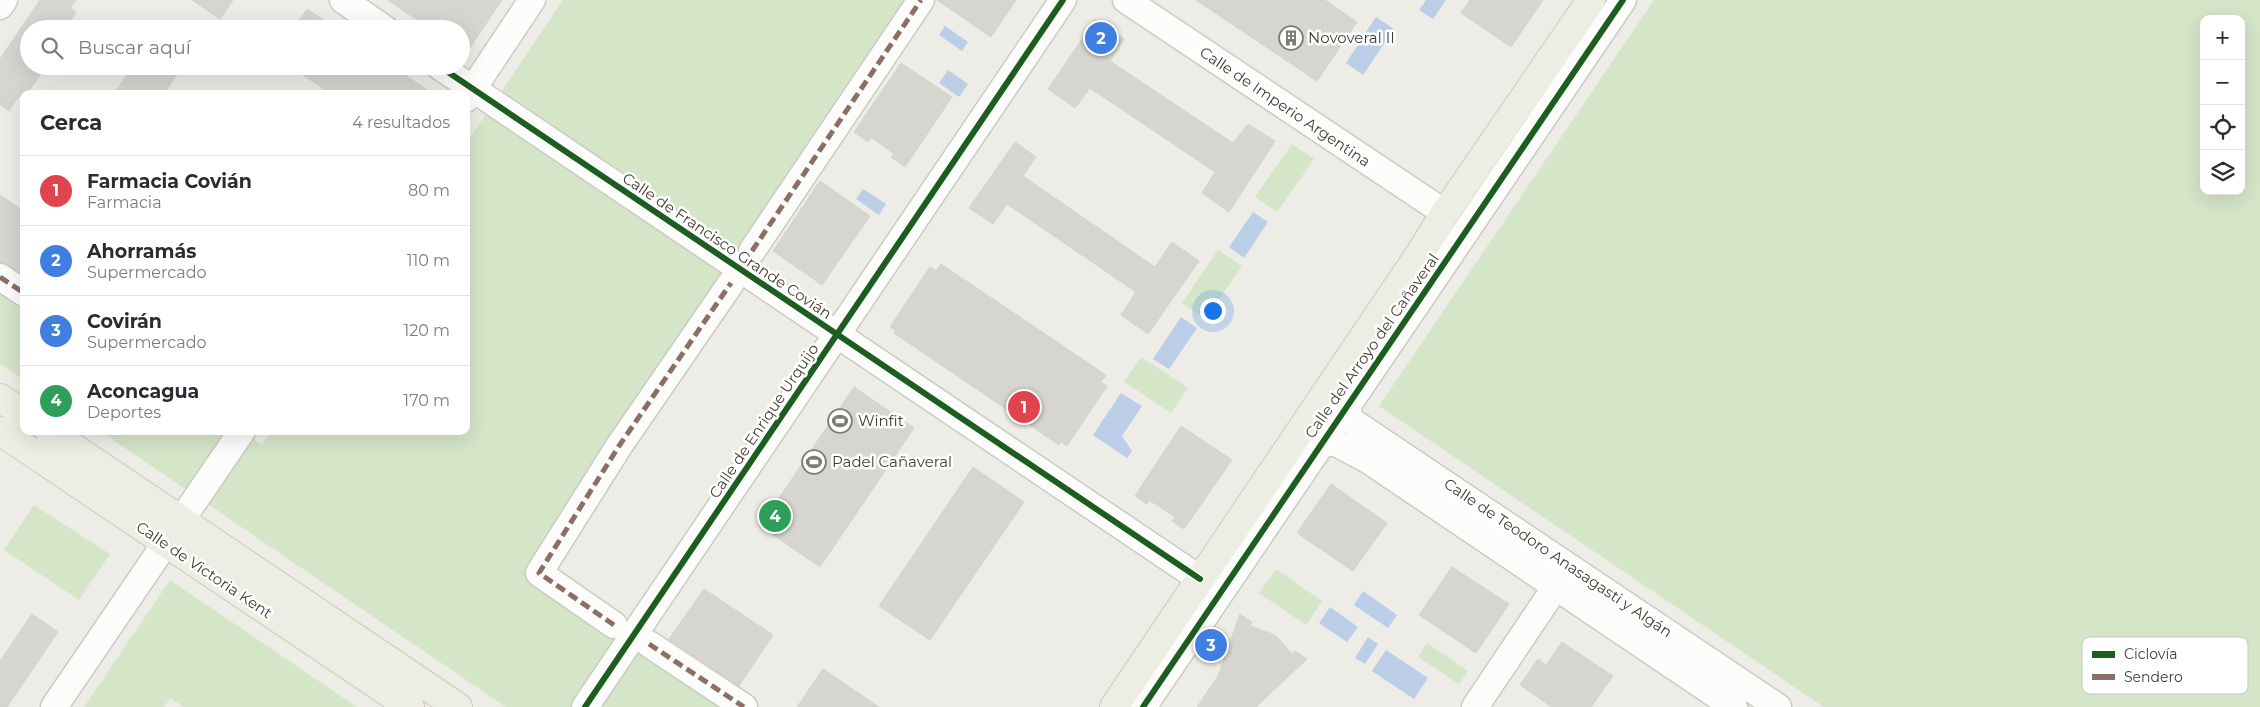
<!DOCTYPE html>
<html lang="es">
<head>
<meta charset="utf-8">
<style>
  :root { --surface:#fff; --page:#f7f7f7; --text:#2b2b33; --muted:#7c7c81; --line:#e1e1e2; --accent:#7d7b72 }
  body { margin:0; font-family:Montserrat,sans-serif; background:var(--page); color:var(--text) }
  .controls { position:absolute; right:15px; top:15px; display:grid; overflow:hidden; border-radius:10px; box-shadow:0 5px 20px #0002 }
  .controls button { width:45px; height:45px; display:grid; place-items:center; padding:0; border:0; border-bottom:1px solid var(--line); background:var(--surface); color:var(--text); font:25px sans-serif }
  .you { position:absolute; left:1212px; top:310px; width:18px; height:18px; margin:-12px; border:4px solid #fff; border-radius:50%; background:#1a73e8; box-shadow:0 0 0 8px #1a73e833 }
  .badge { display:grid; place-items:center; width:32px; height:32px; border-radius:50%; background:var(--accent); color:#fff; font-size:16px; font-weight:700 }
  .pin { position:absolute; translate:-50% -50%; border:2px solid #fff; box-shadow:0 1px 5px #0006 }
  .list { margin:0; padding:0; list-style:none }
  h2 { display:flex; justify-content:space-between; align-items:center; height:65px; margin:0; padding:0 20px; font-size:21px }
  h2 small { font-size:16px; font-weight:400; color:var(--muted) }
  .list li { display:grid; grid-template-columns:32px 1fr auto; gap:15px; align-items:center; box-sizing:border-box; height:70px; padding:0 20px; border-top:1px solid var(--line) }
  .list b { display:block; font-size:19px; white-space:nowrap }
  .list p { margin:0; font-size:16px; white-space:nowrap; color:var(--muted) }
  .list em { font-size:16px; font-style:normal; color:var(--muted) }
  .icon { flex:none; width:28px; height:28px; fill:none; stroke:currentColor; stroke-width:2; stroke-linecap:round; stroke-linejoin:round }
  .map { position:relative; flex:none; width:2260px; height:707px; overflow:hidden }
  .search { position:absolute; background:var(--surface); box-shadow:0 5px 20px #0002; left:20px; top:20px; width:450px; height:55px; display:flex; align-items:center; gap:12px; box-sizing:border-box; padding:0 18px; border-radius:28px; color:var(--muted); font-size:19px }
  .panel { position:absolute; background:var(--surface); box-shadow:0 5px 20px #0002; left:20px; top:90px; width:450px; height:345px; border-radius:10px }
  .map>svg:first-child { display:block }
</style>
</head>
<body>
<div class="map">
<svg width="2260" height="707" viewBox="0 0 2260 707">
  <rect width="100%" height="100%" fill="#edece6"/>
  <path fill="#d5e5c8" fill-rule="evenodd" d="M 563,0 L 931,0 L 548,565 L 754,707 L 506,707 L 100,431 L 242,431 L 262,445 L 272,431 L 466,431 L 466,144 Z
    M 1654,0 L 2260,0 L 2260,707 L 1824,707 L 1379,406 ZM 2204,19 L 2241,19 L 2241,191 L 2204,191 Z
    M 1292,144 L 1314,159 L 1277,212 L 1255,197 Z
    M 1218,250 L 1242,266 L 1205,319 L 1182,303 Z
    M 0,267 L 24,284 L 24,380 L 0,364 Z
    M 1141,357 L 1188,388 L 1171,413 L 1124,382 Z
    M 34,505 L 110,554 L 79,600 L 4,550 Z
    M 1276,569 L 1322,601 L 1306,625 L 1259,593 Z
    M 170,580 L 357,707 L 184,707 L 170,698 L 164,707 L 84,707 Z
    M 1427,643 L 1468,671 L 1459,684 L 1418,657 Z"/>
  <path fill="#bbcde7" d="M 1426,0 L 1446,0 L 1433,19 L 1419,10 Z
    M 1376,17 L 1394,29 L 1363,75 L 1346,63 Z
    M 945,26 L 968,42 L 962,51 L 939,35 Z
    M 948,70 L 968,84 L 959,97 L 939,83 Z
    M 863,189 L 886,204 L 879,215 L 856,199 Z
    M 1253,212 L 1268,222 L 1244,258 L 1229,247 Z
    M 1181,317 L 1197,328 L 1169,369 L 1153,359 Z
    M 1121,393 L 1142,406 L 1122,436 L 1132,451 L 1127,458 L 1093,435 Z
    M 1363,591 L 1397,615 L 1388,628 L 1354,605 Z
    M 1330,607 L 1358,627 L 1347,642 L 1319,623 Z
    M 1368,637 L 1378,644 L 1365,664 L 1355,658 Z
    M 1386,650 L 1428,678 L 1414,699 L 1372,671 Z"/>
  <path fill="#d6d5cf" stroke="#d5d3cc" d="M 40,0 L 76,0 L 70,8 L 76,12 L 65,29 L 29,29 L 29,66 L 46,66 L 27,94 L 24,94 L 24,97 L 18,97 L 9,111 L 0,105 L 0,59 Z
    M 192,0 L 233,0 L 220,19 Z
    M 388,0 L 502,0 L 461,61 L 461,29 L 430,29 Z
    M 937,0 L 1016,0 L 991,37 Z
    M 1196,0 L 1325,0 L 1357,22 L 1317,81 Z
    M 1470,0 L 1543,0 L 1511,47 L 1461,13 Z
    M 307,9 L 337,29 L 293,29 Z
    M 1095,20 L 1124,39 L 1110,61 L 1233,143 L 1248,124 L 1275,141 L 1229,212 L 1202,193 L 1215,172 L 1090,88 L 1075,108 L 1048,89 Z
    M 901,63 L 952,97 L 905,167 L 891,157 L 894,154 L 871,137 L 868,142 L 854,132 Z
    M 139,66 L 174,66 L 170,72 L 176,76 L 164,94 L 114,94 L 130,70 L 135,73 Z
    M 290,66 L 392,66 L 433,94 L 331,94 Z
    M 1015,142 L 1036,157 L 1023,176 L 1155,267 L 1172,242 L 1199,261 L 1148,334 L 1121,315 L 1136,292 L 1007,204 L 993,224 L 969,208 Z
    M 820,181 L 870,216 L 822,285 L 773,251 Z
    M 0,195 L 24,211 L 24,275 L 8,265 L 0,262 Z
    M 941,264 L 1106,375 L 1101,382 L 1107,386 L 1067,446 L 1061,442 L 1059,445 L 894,333 L 896,331 L 890,327 L 930,267 L 936,271 Z
    M 854,387 L 914,428 L 820,567 L 760,526 Z
    M 1181,426 L 1232,460 L 1184,529 L 1172,521 L 1175,517 L 1149,500 L 1147,504 L 1135,496 Z
    M 973,467 L 1024,502 L 930,640 L 879,606 Z
    M 1331,484 L 1387,523 L 1353,571 L 1297,533 Z
    M 1452,567 L 1509,604 L 1476,653 L 1419,615 Z
    M 704,589 L 773,635 L 739,686 L 669,639 Z
    M 32,614 L 58,632 L 7,707 L 0,707 L 0,661 Z
    M 1240,614 L 1252,622 L 1250,626 L 1275,635 L 1292,654 L 1295,651 L 1307,659 L 1256,707 L 1197,707 L 1218,676 Z
    M 1562,642 L 1613,676 L 1591,707 L 1552,707 L 1520,685 L 1538,659 L 1546,665 Z
    M 823,669 L 879,707 L 797,707 Z"/>
  <g fill="none" stroke-linecap="round" stroke-linejoin="round">
    <g stroke="#cbcac4" stroke-width="29">
      <path id="minor" d="M 343,0 L 385,29
        M 1126,0 L 1445,213
        M 0,6 L 4,0
        M 439,66 L 1200,579
        M 466,99 L 532,0
        M 752,251 L 921,0
        M 0,277 L 24,293
        M 1347,404 L 1350,420 L 1778,707
        M 1322,441 L 1338,444 L 1368,460 L 1734,707
        M 614,625 L 539,573 L 619,446 L 731,283
        M 649,644 L 744,707
        M 54,707 L 242,431
        M 585,707 L 1063,0
        M 1143,707 L 1623,0
        M 1475,707 L 1565,573"/>
    </g>
    <g stroke="#cdcab6" stroke-width="30">
      <path id="major" d="M 0,398 L 24,414
        M 0,431 L 410,707
        M 49,431 L 458,707
        M 1114,707 L 1419,255 L 1445,213 L 1591,0"/>
    </g>
    <use href="#minor" stroke="#fcfcfb" stroke-width="26"/>
    <use href="#major" stroke="#eeede3" stroke-width="28"/>
    <path stroke="#8d6e63" stroke-width="5" stroke-dasharray="10 5" stroke-linecap="butt" d="M 752,251 L 921,0
      M 0,277 L 24,293
      M 614,625 L 539,573 L 619,446 L 731,283
      M 649,644 L 744,707"/>
    <g stroke="#fff" stroke-width="9">
      <path id="cycleway" d="M 439,66 L 1200,579
        M 585,707 L 1063,0
        M 1143,707 L 1623,0"/>
    </g>
    <use href="#cycleway" stroke="#1b5e20" stroke-width="6"/>
  </g>
  <defs>
    <g id="building-ring" transform="scale(1.25)"><circle r="9.5" fill="#fff" stroke="#7d7b72" stroke-width="1.5"/><path d="M-4-6H4V6H1V3H-1V6H-4ZM-2.5-4.3h1.7v1.8h-1.7ZM.8-4.3h1.7v1.8H.8ZM-2.5-1h1.7V.8h-1.7ZM.8-1h1.7V.8H.8Z" fill="#7d7b72"/></g>
    <g id="stadium-ring" transform="scale(1.25)"><circle r="9.5" fill="#fff" stroke="#7d7b72" stroke-width="1.5"/><path d="M0-5a6.5 5 0 1 0 0 10a6.5 5 0 1 0 0-10ZM-3.5-1.8h7v3.6h-7Z" fill="#7d7b72"/></g>
  </defs>
  <g fill-rule="evenodd">
    <use href="#building-ring" x="1291" y="38"/>
    <use href="#stadium-ring" x="840" y="421"/>
    <use href="#stadium-ring" x="814" y="462"/>
  </g>
  <g text-anchor="middle" stroke-width="5" stroke-linejoin="round" paint-order="stroke">
    <g font-size="15" fill="#413e34" stroke="#fff" text-anchor="start">
      <text x="1308" y="43">Novoveral II</text>
      <text x="858" y="426">Winfit</text>
      <text x="832" y="467">Padel Cañaveral</text>
    </g>
    <g font-size="15" fill="#413e34" stroke="#fff">
      <text transform="translate(1285 107) rotate(34)" y="5">Calle de Imperio Argentina</text>
      <text transform="translate(727 246) rotate(34)" y="5">Calle de Francisco Grande Covián</text>
      <text transform="translate(1372 346) rotate(-55)" y="5">Calle del Arroyo del Cañaveral</text>
      <text transform="translate(764 421) rotate(-56)" y="5">Calle de Enrique Urquijo</text>
      <text transform="translate(1558 558) rotate(34)" y="5">Calle de Teodoro Anasagasti y Algán</text>
      <text transform="translate(204 570) rotate(34)" y="5">Calle de Victoria Kent</text>
    </g>
  </g>
  <rect x="2082" y="637" width="166" height="57" rx="8" fill="#fff" stroke="#c6c5c2" stroke-width="1"/>
  <rect x="2092" y="651" width="23" height="7" fill="#1b5e20"/>
  <rect x="2092" y="674" width="23" height="6" fill="#8d6e63"/>
  <g font-size="14" fill="#413e34">
    <text x="2124" y="659">Ciclovía</text>
    <text x="2124" y="682">Sendero</text>
  </g>
</svg>
<div class="controls">
<button>+</button>
<button>−</button>
<button><svg class="icon" aria-label="locate" viewBox="0 0 24 24"><circle cx="12" cy="12" r="6"/><path d="M12 2v4M12 18v4M2 12h4M18 12h4"/></svg></button>
<button><svg class="icon" aria-label="layers" viewBox="0 0 24 24"><path d="M12 4l9 5-9 5-9-5zM3 14l9 5 9-5"/></svg></button>
</div>
<div class="you"></div>
<div class="pin badge" style="left:1024px;top:407px;background:#e0444e">1</div>
<div class="pin badge" style="left:1101px;top:38px;background:#3f7fe0">2</div>
<div class="pin badge" style="left:1211px;top:645px;background:#3f7fe0">3</div>
<div class="pin badge" style="left:775px;top:516px;background:#2e9e5b">4</div>
<div class="search"><svg class="icon" aria-label="search" viewBox="0 0 24 24"><circle cx="10" cy="10" r="6"/><path d="M15 15l6 6"/></svg>Buscar aquí</div>
<section class="panel">
<h2>Cerca<small>4 resultados</small></h2>
<ul class="list">
<li><span class="badge" style="background:#e0444e">1</span><div><b>Farmacia Covián</b><p>Farmacia</p></div><em>80 m</em></li>
<li><span class="badge" style="background:#3f7fe0">2</span><div><b>Ahorramás</b><p>Supermercado</p></div><em>110 m</em></li>
<li><span class="badge" style="background:#3f7fe0">3</span><div><b>Covirán</b><p>Supermercado</p></div><em>120 m</em></li>
<li><span class="badge" style="background:#2e9e5b">4</span><div><b>Aconcagua</b><p>Deportes</p></div><em>170 m</em></li>
</ul>
</section>
</div>
</body>
</html>
